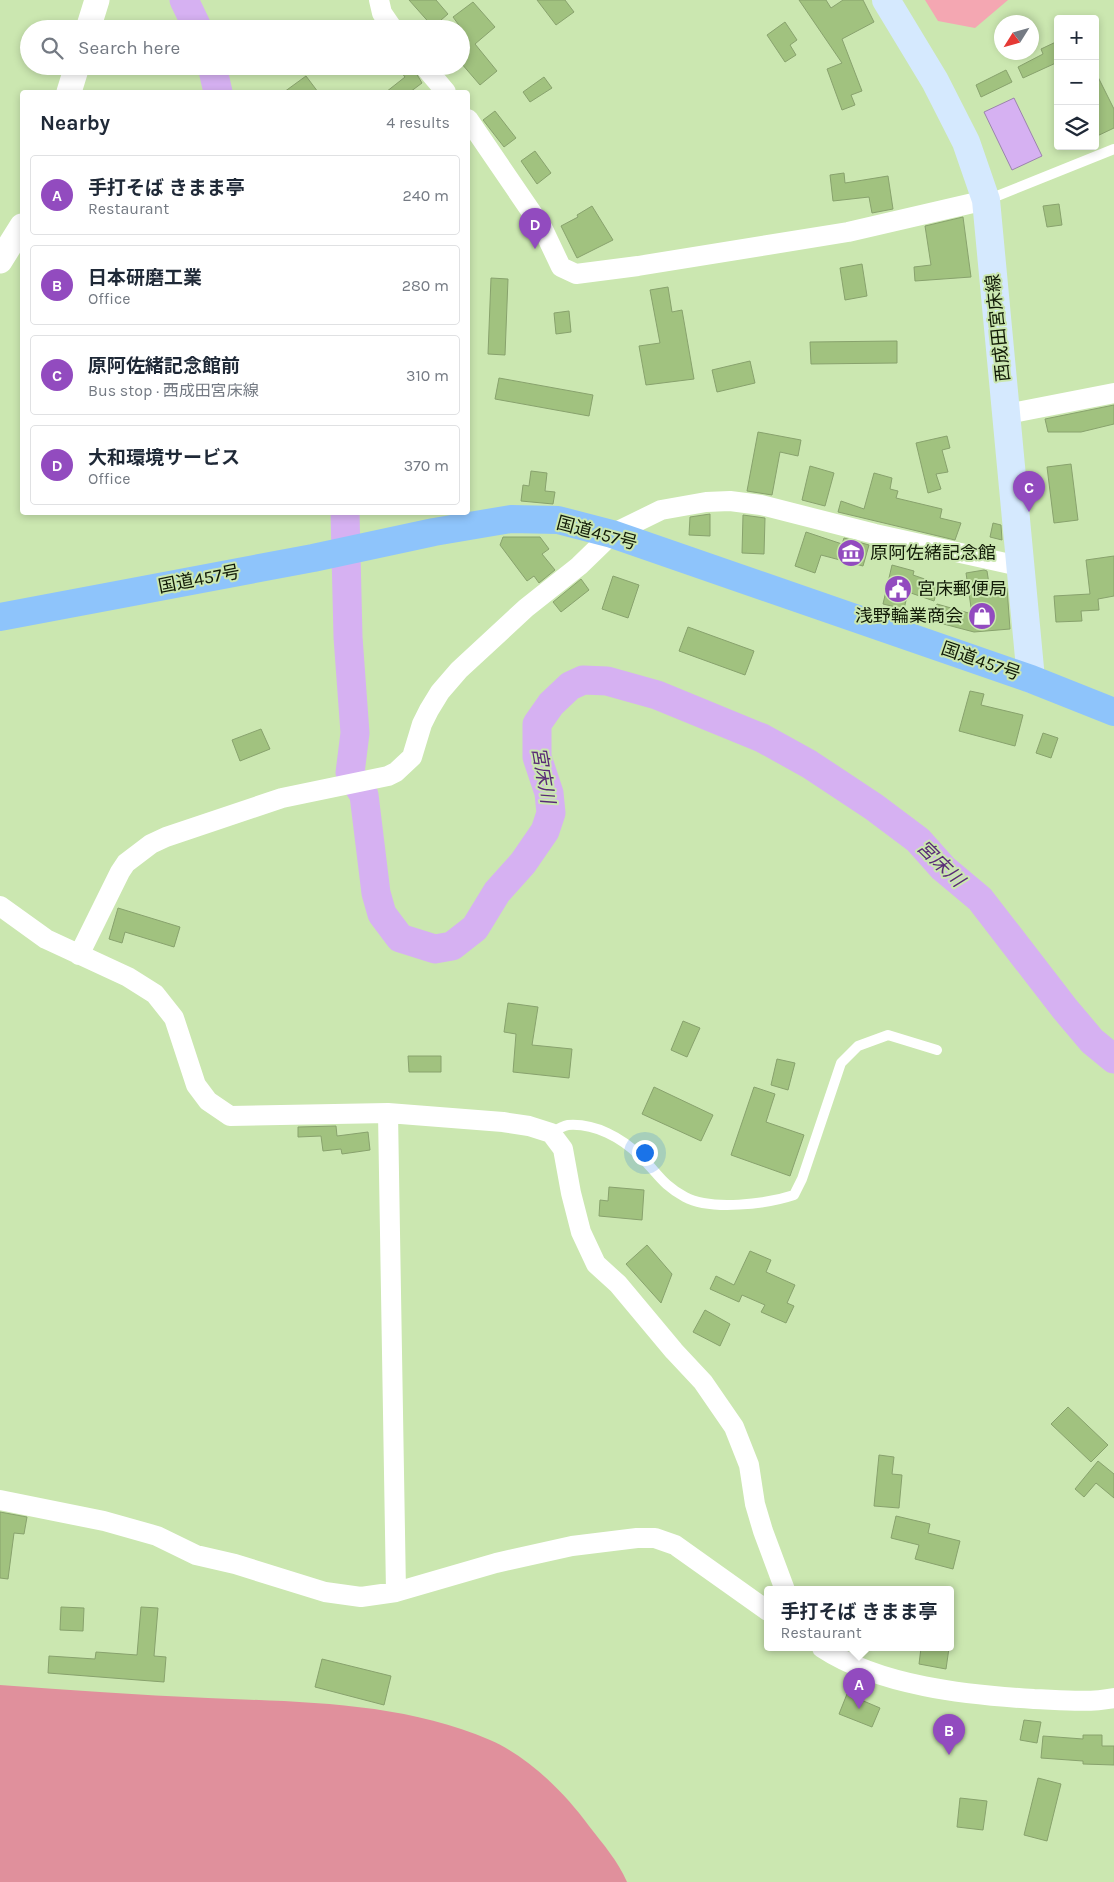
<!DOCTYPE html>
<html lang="en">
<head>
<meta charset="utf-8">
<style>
  :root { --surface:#fff; --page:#f6f6f7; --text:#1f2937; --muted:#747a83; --line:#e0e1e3; --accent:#924bbf }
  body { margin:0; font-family:Karla,"Noto Sans JP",sans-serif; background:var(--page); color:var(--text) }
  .controls { position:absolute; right:15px; top:15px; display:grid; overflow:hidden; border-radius:5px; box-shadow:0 2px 8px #0003 }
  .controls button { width:45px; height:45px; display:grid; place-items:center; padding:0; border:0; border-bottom:1px solid var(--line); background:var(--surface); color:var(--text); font:25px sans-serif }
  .compass { position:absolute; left:994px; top:15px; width:45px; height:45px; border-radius:50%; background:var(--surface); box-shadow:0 2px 8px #0003; rotate:233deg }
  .you { position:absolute; left:644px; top:1152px; width:18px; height:18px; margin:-12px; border:4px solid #fff; border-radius:50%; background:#1a73e8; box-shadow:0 0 0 8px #1a73e833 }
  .badge { display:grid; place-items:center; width:32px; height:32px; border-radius:50%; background:var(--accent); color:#fff; font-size:16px; font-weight:700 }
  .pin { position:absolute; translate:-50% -41px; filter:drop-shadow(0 1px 2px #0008) }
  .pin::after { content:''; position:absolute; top:26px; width:18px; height:15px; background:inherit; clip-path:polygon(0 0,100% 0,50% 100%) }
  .popup { position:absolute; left:764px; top:1586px; width:190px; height:65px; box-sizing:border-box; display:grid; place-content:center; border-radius:5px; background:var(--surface); filter:drop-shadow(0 1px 4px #0005); font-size:16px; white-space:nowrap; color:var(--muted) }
  .popup b { font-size:19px; color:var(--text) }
  .popup::after { content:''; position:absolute; left:50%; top:100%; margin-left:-10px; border:10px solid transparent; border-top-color:var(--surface) }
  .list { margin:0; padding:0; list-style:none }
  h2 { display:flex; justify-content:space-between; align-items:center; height:65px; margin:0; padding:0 20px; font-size:21px }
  h2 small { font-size:16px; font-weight:400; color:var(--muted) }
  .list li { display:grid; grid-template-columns:32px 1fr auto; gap:15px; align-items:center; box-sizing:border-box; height:80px; margin:0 10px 10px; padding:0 10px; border:1px solid var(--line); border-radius:5px }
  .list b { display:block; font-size:19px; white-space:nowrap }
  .list p { margin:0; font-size:16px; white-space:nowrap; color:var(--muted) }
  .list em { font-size:16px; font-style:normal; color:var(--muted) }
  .icon { flex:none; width:28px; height:28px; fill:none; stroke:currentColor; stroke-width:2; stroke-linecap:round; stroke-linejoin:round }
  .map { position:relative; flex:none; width:1114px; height:1882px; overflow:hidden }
  .search { position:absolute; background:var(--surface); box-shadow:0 2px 8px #0003; left:20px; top:20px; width:450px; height:55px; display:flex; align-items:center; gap:12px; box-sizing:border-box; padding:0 18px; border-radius:28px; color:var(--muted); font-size:19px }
  .panel { position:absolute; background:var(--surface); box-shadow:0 2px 8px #0003; left:20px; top:90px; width:450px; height:425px; border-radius:5px }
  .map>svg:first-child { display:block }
</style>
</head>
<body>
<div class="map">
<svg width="1114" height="1882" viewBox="0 0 1114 1882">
  <rect width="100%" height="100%" fill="#cbe7b0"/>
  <path fill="#f4a7b2" d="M 925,0 L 1008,0 L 975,28 L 938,21 Z"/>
  <path fill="#e0909c" d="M 0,1685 C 69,1690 138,1695 208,1698 C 302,1702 402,1702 490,1740 C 529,1757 564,1792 589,1826 C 603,1844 618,1861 627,1882 L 0,1882 Z"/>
  <path fill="#d6b1f2" stroke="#9b84ac" d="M 1014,98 L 1042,156 L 1012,170 L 984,112 Z"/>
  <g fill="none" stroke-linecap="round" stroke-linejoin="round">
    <path stroke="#d6b1f2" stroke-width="29" d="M 184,0 L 198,29
      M 212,66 L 218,92
      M 345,512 L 348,637 L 355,733 L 350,773 L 364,795 L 376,893 L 382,914 L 400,938 L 435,949 L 452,946 L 475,928 L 497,892 L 523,863 L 545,831 L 551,813 L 549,793 L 537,757 L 537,724 L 551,704 L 570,686 L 583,680 L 607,681 L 657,695 L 762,738 L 809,764 L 874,807 L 918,840 L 943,868 L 980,899 L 1065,1009 L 1092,1041 L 1114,1059"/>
  </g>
  <path fill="#a1c27f" stroke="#88a26d" d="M 409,0 L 436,0 L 448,14 L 433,27 Z
    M 537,0 L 565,0 L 574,12 L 556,25 Z
    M 799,0 L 826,0 L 831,8 L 843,0 L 863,0 L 874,22 L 842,39 L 862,91 L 851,95 L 855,105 L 842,110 L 827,69 L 842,63 Z
    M 473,2 L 495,27 L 475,44 L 497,71 L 480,85 L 461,63 L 461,28 L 453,17 Z
    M 785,22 L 797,40 L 790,45 L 796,55 L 785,62 L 767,35 Z
    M 1058,41 L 1058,62 L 1023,78 L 1018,67 L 1043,54 L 1041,49 Z
    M 396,66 L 412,66 L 422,83 L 410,92 L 386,92 L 405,77 Z
    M 1006,70 L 1012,82 L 981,97 L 976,85 Z
    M 1095,71 L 1114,109 L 1114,128 L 1095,137 Z
    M 306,76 L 318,92 L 284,92 Z
    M 544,77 L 552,88 L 530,102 L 523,92 Z
    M 495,111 L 516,138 L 504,147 L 483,120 Z
    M 535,151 L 551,173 L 537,184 L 521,161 Z
    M 844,173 L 845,183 L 888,176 L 893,209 L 872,213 L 869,197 L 833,201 L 830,175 Z
    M 1059,204 L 1062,225 L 1047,227 L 1043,206 Z
    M 592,206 L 613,240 L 577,258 L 561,226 L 578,217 L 577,215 Z
    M 963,217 L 971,277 L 915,281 L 914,267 L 931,265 L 925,226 Z
    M 862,264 L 867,296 L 845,300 L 840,268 Z
    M 491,278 L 508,279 L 505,355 L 488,354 Z
    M 668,287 L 672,312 L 682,310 L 694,379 L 646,385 L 639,346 L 660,343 L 650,290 Z
    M 569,311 L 571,332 L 556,334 L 554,313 Z
    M 897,341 L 897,363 L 811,364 L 810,342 Z
    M 750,361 L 755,383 L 717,392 L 712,370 Z
    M 499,378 L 593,395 L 589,416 L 495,399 Z
    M 1114,405 L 1114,424 L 1081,432 L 1048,432 L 1045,419 Z
    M 758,432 L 801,440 L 798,456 L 780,452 L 772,495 L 747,491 Z
    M 947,436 L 950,448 L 942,450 L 948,472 L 936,474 L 941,489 L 928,493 L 916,443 Z
    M 1071,464 L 1078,520 L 1054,523 L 1047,467 Z
    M 810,466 L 834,473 L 825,506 L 802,500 Z
    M 531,471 L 547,473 L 545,491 L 555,492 L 553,504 L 521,501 L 523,485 L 529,486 Z
    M 874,473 L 892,478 L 890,489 L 898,491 L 896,498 L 942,509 L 940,518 L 961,523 L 955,540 L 838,512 L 841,501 L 864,509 Z
    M 710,514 L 710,536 L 689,535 L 690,517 Z
    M 743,515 L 765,518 L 764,554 L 742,553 Z
    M 993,523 L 1001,525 L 1002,540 L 990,537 Z
    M 806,532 L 842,544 L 844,538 L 869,545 L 863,566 L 821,555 L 815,573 L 795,566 Z
    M 503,537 L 540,537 L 549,549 L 542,554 L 555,570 L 539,583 L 534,576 L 527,581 L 500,545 Z
    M 1114,556 L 1114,596 L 1098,599 L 1099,610 L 1081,611 L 1082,621 L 1056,622 L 1054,596 L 1090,594 L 1086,560 Z
    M 892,565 L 914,571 L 913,575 L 939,584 L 934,601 L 908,592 L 904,609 L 883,604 Z
    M 984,570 L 987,571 L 990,590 L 1007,588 L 1010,629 L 974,632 L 932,621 L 937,604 L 972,614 L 966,573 Z
    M 613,576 L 639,585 L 628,618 L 602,609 Z
    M 581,579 L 589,590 L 561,612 L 553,602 Z
    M 688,627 L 754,651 L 745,675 L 679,651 Z
    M 970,691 L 984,694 L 981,705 L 1023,715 L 1015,746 L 959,731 Z
    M 261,729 L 270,749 L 240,761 L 232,740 Z
    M 1043,733 L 1058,738 L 1051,758 L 1036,753 Z
    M 118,908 L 180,927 L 174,947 L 125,932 L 122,943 L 109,939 Z
    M 508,1003 L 538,1007 L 532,1045 L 572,1049 L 569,1078 L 513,1072 L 516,1034 L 504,1032 Z
    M 683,1021 L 700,1028 L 687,1057 L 671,1050 Z
    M 408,1056 L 441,1056 L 441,1072 L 409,1072 Z
    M 777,1059 L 795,1063 L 788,1090 L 771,1085 Z
    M 654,1087 L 713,1115 L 701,1141 L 642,1114 Z
    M 754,1087 L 775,1094 L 766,1122 L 804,1135 L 790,1176 L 731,1155 Z
    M 336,1126 L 337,1136 L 368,1132 L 370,1150 L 342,1154 L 341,1149 L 323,1151 L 321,1136 L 298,1137 L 298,1127 Z
    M 609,1187 L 644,1190 L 642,1220 L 599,1216 L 600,1200 L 608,1201 Z
    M 647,1245 L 672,1274 L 661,1303 L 626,1264 Z
    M 750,1251 L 771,1260 L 766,1272 L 795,1285 L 787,1303 L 794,1306 L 786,1323 L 761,1312 L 765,1305 L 742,1295 L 739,1302 L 710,1289 L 716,1276 L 734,1285 Z
    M 705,1310 L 730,1324 L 720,1346 L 693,1332 Z
    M 1068,1407 L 1108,1445 L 1091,1462 L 1051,1424 Z
    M 879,1455 L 894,1457 L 892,1474 L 902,1475 L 899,1508 L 874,1506 Z
    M 1098,1461 L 1114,1474 L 1114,1498 L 1096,1483 L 1084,1497 L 1075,1489 Z
    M 0,1512 L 27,1517 L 24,1534 L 14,1533 L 8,1579 L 0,1578 Z
    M 896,1516 L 930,1524 L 928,1533 L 960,1541 L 953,1569 L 915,1559 L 919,1545 L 891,1538 Z
    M 61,1607 L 84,1608 L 83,1631 L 60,1630 Z
    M 141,1607 L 158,1608 L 154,1656 L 166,1657 L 164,1682 L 48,1673 L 49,1656 L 95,1659 L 96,1652 L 137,1655 Z
    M 921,1648 L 949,1648 L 946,1669 L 919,1664 Z
    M 322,1659 L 391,1676 L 384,1705 L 315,1687 Z
    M 847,1694 L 880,1708 L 872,1727 L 839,1714 Z
    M 1024,1720 L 1041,1722 L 1037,1743 L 1020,1740 Z
    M 1083,1735 L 1102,1735 L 1102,1746 L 1114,1746 L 1114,1765 L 1083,1764 L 1083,1761 L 1041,1758 L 1043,1736 L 1083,1739 Z
    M 1038,1778 L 1061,1784 L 1047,1841 L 1024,1835 Z
    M 960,1798 L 987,1801 L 983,1830 L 957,1827 Z"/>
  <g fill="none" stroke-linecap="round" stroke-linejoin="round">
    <path stroke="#fff" stroke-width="10" d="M 987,200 L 1114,149
      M 551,1133 C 556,1130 563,1126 568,1125 C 595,1123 622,1138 640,1156 C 657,1172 662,1185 685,1197 C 711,1211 767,1204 794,1195 L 802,1179 L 841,1063 L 858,1046 L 888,1035 L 937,1050"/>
    <path stroke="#fff" stroke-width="20" d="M 379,0 L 382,13 L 393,29
      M 424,66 L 446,92
      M 468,119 L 543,229 L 561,267 L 576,274 L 638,266 L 848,232 L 986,200
      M 1007,414 L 1114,393
      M 0,906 L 46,939 L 128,977 L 155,994 L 174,1018 L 196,1085 L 208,1101 L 230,1116 L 388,1113 L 503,1122 L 529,1126 L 551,1133 L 563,1149 L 571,1193 L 581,1232 L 596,1264 L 618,1284 L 674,1351 L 703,1382 L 734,1427 L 749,1465 L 755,1504 L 763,1531 L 785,1590
      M 79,955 L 120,872 L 126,863 L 151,844 L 166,837 L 282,798 L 388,776 L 396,772 L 412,757 L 422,724 L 429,710 L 440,692 L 459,670 L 526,608 L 579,566 L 612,534 L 661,510 L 706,502 L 730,501 L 761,505 L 875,534 L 1019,566
      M 388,1113 L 396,1592
      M 0,1500 L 104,1521 L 157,1536 L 196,1555 L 235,1564 L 325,1592 L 361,1597 L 396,1592 L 496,1563 L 572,1546 L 637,1538 L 655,1538 L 675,1545 L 768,1611
      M 822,1648 C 880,1686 967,1695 1034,1699 C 1061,1700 1088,1703 1114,1698"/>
    <path stroke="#fff" stroke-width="25" d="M 88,29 L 97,0
      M 69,92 L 77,66
      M 0,261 L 22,226"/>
    <path stroke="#d5e9fe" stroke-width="28" d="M 886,0 L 935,81 L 966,142 L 986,200 L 1031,679"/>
    <path stroke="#8ec4fb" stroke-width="28" d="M 0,617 L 313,558 L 434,532 L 511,519 L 558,520 L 612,534 L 1031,679 L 1114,712"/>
  </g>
  <defs>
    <g id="museum-disc" transform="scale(1.4375)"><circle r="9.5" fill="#924bbf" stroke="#cbe7b0"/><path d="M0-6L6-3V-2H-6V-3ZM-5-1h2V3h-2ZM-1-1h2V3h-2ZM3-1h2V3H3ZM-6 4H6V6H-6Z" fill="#fff"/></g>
    <g id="civic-disc" transform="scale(1.4375)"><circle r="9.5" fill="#924bbf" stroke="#cbe7b0"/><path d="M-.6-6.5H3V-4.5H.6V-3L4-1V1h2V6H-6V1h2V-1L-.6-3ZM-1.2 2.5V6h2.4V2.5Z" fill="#fff"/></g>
    <g id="shop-disc" transform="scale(1.4375)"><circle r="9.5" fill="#924bbf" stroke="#cbe7b0"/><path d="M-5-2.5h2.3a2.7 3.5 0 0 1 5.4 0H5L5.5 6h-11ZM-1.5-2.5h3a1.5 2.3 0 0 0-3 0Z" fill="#fff"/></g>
  </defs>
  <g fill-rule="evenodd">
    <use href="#museum-disc" x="851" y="553"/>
    <use href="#civic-disc" x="898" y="589"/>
    <use href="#shop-disc" x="982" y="616"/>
  </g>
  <g text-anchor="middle" stroke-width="4" stroke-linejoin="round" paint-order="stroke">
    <g font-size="18" fill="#121b07" stroke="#cbe7b0">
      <text transform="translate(998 328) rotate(-96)" y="6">西成田宮床線</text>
      <text transform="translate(597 533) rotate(15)" y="6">国道457号</text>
      <text transform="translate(199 579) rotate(-11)" y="6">国道457号</text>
      <text transform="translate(981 661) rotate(19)" y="6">国道457号</text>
    </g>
    <g font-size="18" fill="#121b07" stroke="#cbe7b0" text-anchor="start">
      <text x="870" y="559">原阿佐緒記念館</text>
      <text x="917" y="595">宮床郵便局</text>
      <text x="963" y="622" text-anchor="end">浅野輪業商会</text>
    </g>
    <g font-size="19" font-style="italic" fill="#592b76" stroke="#cbe7b0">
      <text transform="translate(544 775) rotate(80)" y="7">宮床川</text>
      <text transform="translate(941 863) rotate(44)" y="7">宮床川</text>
    </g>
  </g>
</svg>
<div class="controls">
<button>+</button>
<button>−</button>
<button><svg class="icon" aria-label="layers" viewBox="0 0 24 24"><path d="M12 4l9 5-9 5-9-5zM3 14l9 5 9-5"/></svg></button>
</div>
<svg class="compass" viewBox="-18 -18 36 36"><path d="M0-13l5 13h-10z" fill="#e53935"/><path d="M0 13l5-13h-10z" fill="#747a83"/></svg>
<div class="you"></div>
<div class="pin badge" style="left:859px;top:1709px">A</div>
<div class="popup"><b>手打そば きまま亭</b>Restaurant</div>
<div class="pin badge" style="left:949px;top:1755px">B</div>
<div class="pin badge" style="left:1029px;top:512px">C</div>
<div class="pin badge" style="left:535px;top:249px">D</div>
<div class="search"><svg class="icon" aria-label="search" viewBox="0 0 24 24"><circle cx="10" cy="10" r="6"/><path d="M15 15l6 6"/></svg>Search here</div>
<section class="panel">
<h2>Nearby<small>4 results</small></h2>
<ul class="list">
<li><span class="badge">A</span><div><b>手打そば きまま亭</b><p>Restaurant</p></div><em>240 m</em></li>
<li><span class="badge">B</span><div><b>日本研磨工業</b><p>Office</p></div><em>280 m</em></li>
<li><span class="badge">C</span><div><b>原阿佐緒記念館前</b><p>Bus stop · 西成田宮床線</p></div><em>310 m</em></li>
<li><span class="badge">D</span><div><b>大和環境サービス</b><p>Office</p></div><em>370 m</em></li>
</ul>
</section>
</div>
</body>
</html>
